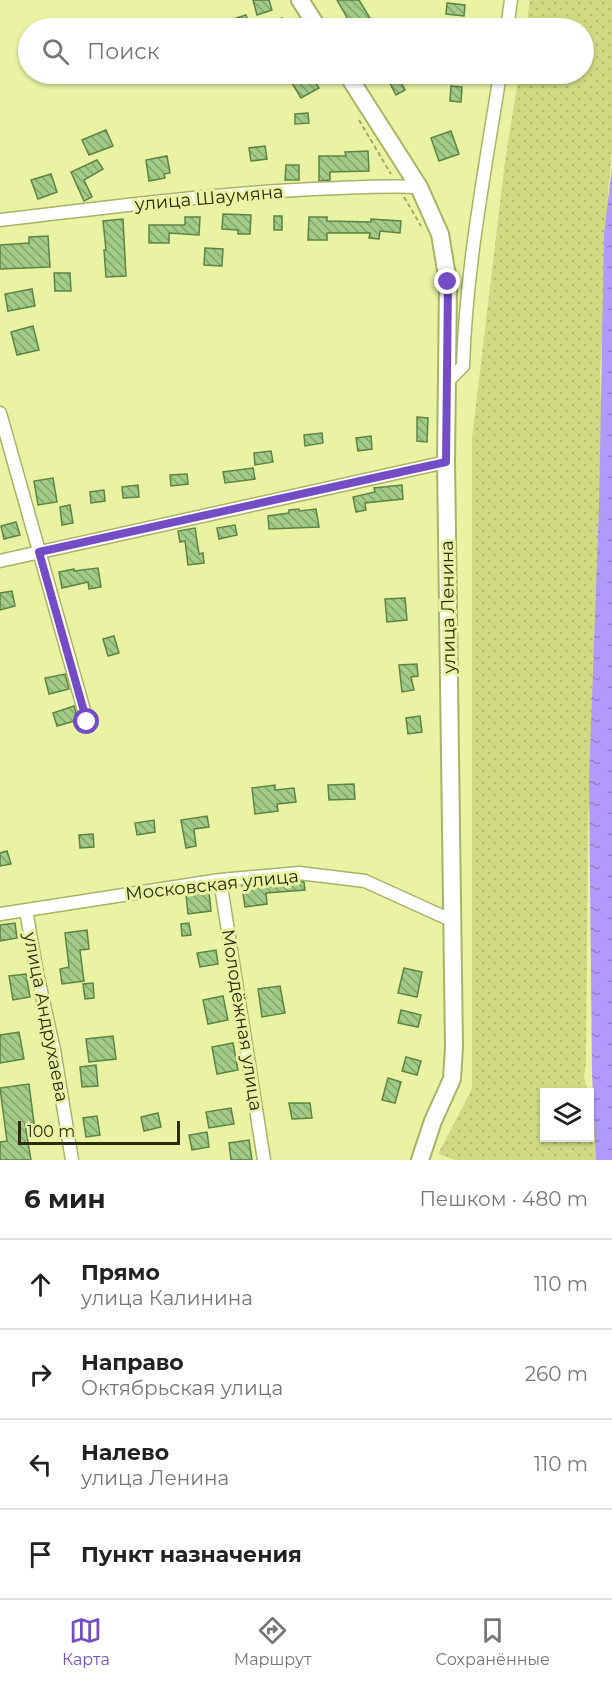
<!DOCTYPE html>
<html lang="ru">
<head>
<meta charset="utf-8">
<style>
  :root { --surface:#fff; --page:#f2f2f2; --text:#222; --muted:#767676; --line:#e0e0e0; --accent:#744dc6 }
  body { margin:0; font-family:Montserrat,sans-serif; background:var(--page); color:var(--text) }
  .controls { position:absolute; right:18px; bottom:18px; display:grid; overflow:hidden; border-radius:0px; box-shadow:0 2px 4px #0004 }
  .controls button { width:54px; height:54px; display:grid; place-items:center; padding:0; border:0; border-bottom:2px solid var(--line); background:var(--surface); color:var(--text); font:30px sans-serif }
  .scale { position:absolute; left:18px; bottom:15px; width:162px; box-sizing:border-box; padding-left:6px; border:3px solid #2b2e0d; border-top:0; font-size:16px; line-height:21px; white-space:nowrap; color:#2b2e0d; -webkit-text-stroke:4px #e9f3a3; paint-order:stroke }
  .stop { position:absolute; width:18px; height:18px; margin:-14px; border:4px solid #744dc6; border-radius:50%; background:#fff }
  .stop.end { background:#744dc6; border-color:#fff; box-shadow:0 2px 6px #0008 }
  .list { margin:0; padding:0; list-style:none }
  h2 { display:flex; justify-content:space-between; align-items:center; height:78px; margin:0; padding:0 24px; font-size:26px }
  h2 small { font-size:20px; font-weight:400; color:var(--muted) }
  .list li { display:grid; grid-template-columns:39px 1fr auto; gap:18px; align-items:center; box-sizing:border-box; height:90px; padding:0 24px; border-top:2px solid var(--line) }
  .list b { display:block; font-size:22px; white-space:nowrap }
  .list p { margin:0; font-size:20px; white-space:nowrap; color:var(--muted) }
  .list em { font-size:20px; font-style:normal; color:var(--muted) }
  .icon { flex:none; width:33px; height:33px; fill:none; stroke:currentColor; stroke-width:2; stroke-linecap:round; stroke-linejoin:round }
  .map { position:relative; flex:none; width:612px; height:1160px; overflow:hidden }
  .search { position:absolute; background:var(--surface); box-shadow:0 2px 4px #0004; left:18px; right:18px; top:18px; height:66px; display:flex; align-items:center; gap:15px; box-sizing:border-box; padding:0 21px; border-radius:33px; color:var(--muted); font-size:22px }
  .sheet { height:438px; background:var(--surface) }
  nav { display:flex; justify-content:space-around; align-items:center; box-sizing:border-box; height:84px; border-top:2px solid var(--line); background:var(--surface); font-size:16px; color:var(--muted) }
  nav a { display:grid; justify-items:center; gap:3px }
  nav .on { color:var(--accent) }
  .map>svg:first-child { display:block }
</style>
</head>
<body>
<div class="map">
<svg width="612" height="1160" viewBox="0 0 612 1160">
  <defs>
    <pattern id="grass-dots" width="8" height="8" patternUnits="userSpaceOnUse" patternTransform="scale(1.5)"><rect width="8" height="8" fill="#d0da82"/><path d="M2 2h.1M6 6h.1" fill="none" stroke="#b3bb6f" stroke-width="1.8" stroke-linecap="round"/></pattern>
    <pattern id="water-ripples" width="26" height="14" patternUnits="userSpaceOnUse" patternTransform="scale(1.5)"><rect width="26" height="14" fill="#b29afb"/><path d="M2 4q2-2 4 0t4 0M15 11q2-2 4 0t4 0" fill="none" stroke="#917eca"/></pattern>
    <pattern id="building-back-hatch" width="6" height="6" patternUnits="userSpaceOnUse" patternTransform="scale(1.5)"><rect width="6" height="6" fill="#a1cb87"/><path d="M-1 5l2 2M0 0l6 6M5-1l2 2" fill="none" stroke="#83a56d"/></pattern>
  </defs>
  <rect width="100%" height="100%" fill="#e9f3a3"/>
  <path fill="url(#grass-dots)" fill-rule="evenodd" d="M 530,0 L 612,0 L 612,150 L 608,193 L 605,306 L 600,372 L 603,484 L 588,826 L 586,1062 L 584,1077 L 596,1116 L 598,1160 L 455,1160 L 438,1154 L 472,1089 L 472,438 L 505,161 L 519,74 L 584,74 L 584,28 L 526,28 ZM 544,1092 L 590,1092 L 590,1138 L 544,1138 Z"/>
  <path fill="url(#water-ripples)" d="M 612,167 L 612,1160 L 596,1160 L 592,1074 L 589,781 L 599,508 L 604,234 Z"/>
  <path fill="url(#building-back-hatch)" stroke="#5e8444" stroke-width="1.5" d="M 253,0 L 269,0 L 272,10 L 257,15 Z
    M 337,0 L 359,0 L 370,18 L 353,28 Z
    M 447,3 L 465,5 L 464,16 L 446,14 Z
    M 246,15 L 250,25 L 233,28 L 230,20 Z
    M 282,18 L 285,28 L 254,28 L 254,27 Z
    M 309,74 L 310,74 L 319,88 L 301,98 L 292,83 Z
    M 385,74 L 397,74 L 405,90 L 396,95 Z
    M 451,86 L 462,87 L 461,102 L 450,101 Z
    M 308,113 L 309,123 L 295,124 L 295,114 Z
    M 106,130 L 113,146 L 89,155 L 82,140 Z
    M 451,131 L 459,154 L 439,161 L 431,138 Z
    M 265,146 L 267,159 L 251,161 L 249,148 Z
    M 368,151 L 369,171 L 330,172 L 330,180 L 319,181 L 319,156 L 346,156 L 345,152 Z
    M 167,156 L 170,173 L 164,174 L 165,178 L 149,181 L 146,160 Z
    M 97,160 L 103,169 L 84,180 L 92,197 L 84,201 L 71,172 Z
    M 286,165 L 299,165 L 299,180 L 285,180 Z
    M 51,174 L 57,192 L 38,199 L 31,180 Z
    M 223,214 L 251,215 L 250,234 L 238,234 L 238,230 L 222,229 Z
    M 274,216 L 282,216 L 282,230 L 274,230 Z
    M 185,217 L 200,217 L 199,235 L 169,233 L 169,243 L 149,243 L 149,225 L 185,225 Z
    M 309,217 L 327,217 L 327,221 L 371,222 L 371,219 L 401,221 L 400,233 L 380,231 L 379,239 L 369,238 L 370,233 L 327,233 L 327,240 L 308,240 Z
    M 123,219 L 126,276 L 106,277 L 104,250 L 106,250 L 103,221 Z
    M 48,236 L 50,267 L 0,269 L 0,245 L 29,243 L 29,237 Z
    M 205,248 L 223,249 L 222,266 L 204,265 Z
    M 54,273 L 70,273 L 71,291 L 55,291 Z
    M 32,289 L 35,306 L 8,311 L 5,294 Z
    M 33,326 L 39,350 L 17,355 L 11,332 Z
    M 417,417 L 428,418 L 427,442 L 417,441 Z
    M 322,433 L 323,443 L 305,446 L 304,435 Z
    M 371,436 L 372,449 L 358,451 L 356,438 Z
    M 271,451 L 273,462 L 255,465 L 254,453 Z
    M 253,468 L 255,479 L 225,483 L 223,472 Z
    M 187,474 L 188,484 L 171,486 L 170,475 Z
    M 53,478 L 57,502 L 38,505 L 34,481 Z
    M 138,485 L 139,497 L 123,498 L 122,487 Z
    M 402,485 L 403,499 L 365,503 L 366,510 L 356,512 L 353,497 L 375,492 L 374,488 Z
    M 104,490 L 105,501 L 91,503 L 90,492 Z
    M 70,505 L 73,523 L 62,525 L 60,507 Z
    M 299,509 L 299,511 L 316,509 L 319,527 L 269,529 L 268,516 L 289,513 L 289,510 Z
    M 16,522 L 20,535 L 4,539 L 1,526 Z
    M 235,525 L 237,535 L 219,539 L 217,528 Z
    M 195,528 L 199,554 L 203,553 L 204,563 L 188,565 L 185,541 L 180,542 L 178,531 Z
    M 98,568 L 101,587 L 89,589 L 88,582 L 62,588 L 59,572 L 74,569 L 74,571 Z
    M 12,591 L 15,606 L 0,610 L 0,593 Z
    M 405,598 L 407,620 L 387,622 L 385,599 Z
    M 114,636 L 119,653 L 108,656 L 103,639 Z
    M 417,664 L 418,676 L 411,677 L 414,690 L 402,692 L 399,665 Z
    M 65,674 L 69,689 L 49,694 L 45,678 Z
    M 74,706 L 78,720 L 57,726 L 53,713 Z
    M 420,716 L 422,732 L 408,734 L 406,718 Z
    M 354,784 L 355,799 L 329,800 L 328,785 Z
    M 275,785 L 275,790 L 294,788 L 296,802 L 277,804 L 278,811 L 255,814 L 252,788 Z
    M 207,816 L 209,827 L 194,829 L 196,846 L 186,848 L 181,820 Z
    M 154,820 L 155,832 L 137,835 L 135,823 Z
    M 93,834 L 94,847 L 80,848 L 79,835 Z
    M 7,851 L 11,864 L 0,866 L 0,853 Z
    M 299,881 L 304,882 L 305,890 L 266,893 L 267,904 L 245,907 L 242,886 Z
    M 209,892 L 211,911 L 188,914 L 186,895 Z
    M 15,923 L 17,938 L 0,941 L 0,925 Z
    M 189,923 L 191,935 L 182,936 L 181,924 Z
    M 87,930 L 89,949 L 80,950 L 84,981 L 62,984 L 60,969 L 69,967 L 65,933 Z
    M 216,950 L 218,964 L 200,967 L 197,953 Z
    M 404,968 L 422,972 L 417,997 L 398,993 Z
    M 26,974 L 30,997 L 13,1000 L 9,976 Z
    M 93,983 L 94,998 L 85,999 L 83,984 Z
    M 280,986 L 285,1013 L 262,1017 L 258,989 Z
    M 223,996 L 228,1020 L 208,1024 L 203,1000 Z
    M 401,1010 L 421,1015 L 418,1027 L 398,1023 Z
    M 19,1032 L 24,1059 L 0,1063 L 0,1035 Z
    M 113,1036 L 116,1059 L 89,1062 L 86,1039 Z
    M 233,1043 L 238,1070 L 217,1074 L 212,1047 Z
    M 406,1057 L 421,1061 L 417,1075 L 402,1071 Z
    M 96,1065 L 98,1086 L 82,1087 L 80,1067 Z
    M 388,1078 L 401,1082 L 395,1103 L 382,1100 Z
    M 29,1084 L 34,1123 L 25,1124 L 31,1160 L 0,1160 L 0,1142 L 7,1141 L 0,1088 Z
    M 289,1103 L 310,1103 L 312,1118 L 292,1119 Z
    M 231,1108 L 234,1124 L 209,1128 L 206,1112 Z
    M 158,1113 L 161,1127 L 144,1131 L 141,1117 Z
    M 97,1116 L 100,1135 L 86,1137 L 83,1118 Z
    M 207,1132 L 209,1147 L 192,1150 L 189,1135 Z
    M 249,1140 L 252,1160 L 231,1160 L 229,1143 Z"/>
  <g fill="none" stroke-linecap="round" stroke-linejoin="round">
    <g stroke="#aab265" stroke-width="15">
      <path id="street" d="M 507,28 L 511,0
        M 0,220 C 104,208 209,194 314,189 C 349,188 384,185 419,187
        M 448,381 L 463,366 C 466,268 485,170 500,74
        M 0,413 L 87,721
        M 0,561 L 446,462
        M 220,880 L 264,1160
        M 26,910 L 37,973 L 54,1050 L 72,1160
        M 0,914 L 220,880 L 299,873 L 365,881 L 453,921"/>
    </g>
    <g stroke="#aab265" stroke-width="20">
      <path id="secondary" d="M 300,0 L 318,28
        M 347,74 L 419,187 L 440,234 L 448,282 L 446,462 L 454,1047 L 452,1079 L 433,1121 L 420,1160"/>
    </g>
    <path stroke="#a0a769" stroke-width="2" stroke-dasharray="4.5 3" stroke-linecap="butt" d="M 331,74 L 334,79
      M 359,120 L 391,174
      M 404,197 L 421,226"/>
    <use href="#street" stroke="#fff" stroke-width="12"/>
    <use href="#secondary" stroke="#fff" stroke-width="16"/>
  </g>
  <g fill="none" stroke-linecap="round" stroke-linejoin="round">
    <path stroke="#744dc6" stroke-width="8" d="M 87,722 L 39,552 L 446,462 L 448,282"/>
  </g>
  <g text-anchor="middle" stroke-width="6" stroke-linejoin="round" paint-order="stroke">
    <g font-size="18" fill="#2b2e0d" stroke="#e9f3a3">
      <text transform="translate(209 198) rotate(-5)" y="6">улица Шаумяна</text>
      <text transform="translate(448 607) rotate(-91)" y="6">улица Ленина</text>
      <text transform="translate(212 885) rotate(-6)" y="6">Московская улица</text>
      <text transform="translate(46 1017) rotate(79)" y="6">улица Андрухаева</text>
      <text transform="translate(242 1020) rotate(81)" y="6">Молодёжная улица</text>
    </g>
  </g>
</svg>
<div class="controls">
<button><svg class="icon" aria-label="layers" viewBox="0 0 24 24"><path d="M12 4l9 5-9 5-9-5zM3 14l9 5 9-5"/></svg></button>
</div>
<div class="scale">100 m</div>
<div class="stop" style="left:87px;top:722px"></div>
<div class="stop end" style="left:448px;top:282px"></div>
<div class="search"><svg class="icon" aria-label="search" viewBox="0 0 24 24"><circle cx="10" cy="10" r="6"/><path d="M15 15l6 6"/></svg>Поиск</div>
</div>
<section class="sheet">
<h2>6 мин<small>Пешком · 480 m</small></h2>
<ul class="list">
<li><svg class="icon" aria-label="ahead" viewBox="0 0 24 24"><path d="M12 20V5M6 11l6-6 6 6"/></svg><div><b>Прямо</b><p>улица Калинина</p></div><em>110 m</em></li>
<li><svg class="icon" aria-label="right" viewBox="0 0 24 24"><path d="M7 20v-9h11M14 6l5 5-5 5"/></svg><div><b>Направо</b><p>Октябрьская улица</p></div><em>260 m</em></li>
<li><svg class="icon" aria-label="left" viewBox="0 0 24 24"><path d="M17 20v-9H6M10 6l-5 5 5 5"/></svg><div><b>Налево</b><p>улица Ленина</p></div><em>110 m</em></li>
<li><svg class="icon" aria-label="arrive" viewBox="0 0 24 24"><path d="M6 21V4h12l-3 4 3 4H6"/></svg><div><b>Пункт назначения</b></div></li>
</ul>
</section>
<nav>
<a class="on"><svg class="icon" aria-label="map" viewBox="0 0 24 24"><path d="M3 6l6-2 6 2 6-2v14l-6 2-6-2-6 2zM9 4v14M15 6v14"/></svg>Карта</a>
<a><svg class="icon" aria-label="directions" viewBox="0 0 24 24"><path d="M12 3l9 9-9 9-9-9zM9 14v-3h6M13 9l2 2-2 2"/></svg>Маршрут</a>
<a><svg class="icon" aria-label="saved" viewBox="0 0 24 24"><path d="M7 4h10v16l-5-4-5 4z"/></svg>Сохранённые</a>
</nav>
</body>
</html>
